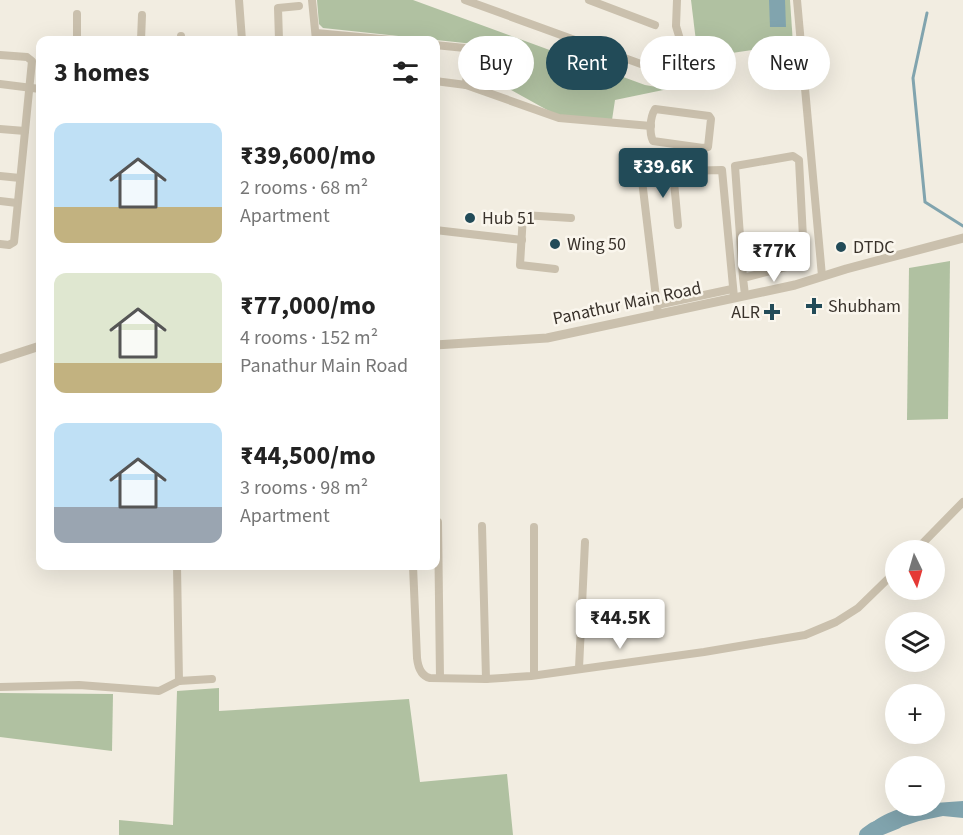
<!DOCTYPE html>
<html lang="en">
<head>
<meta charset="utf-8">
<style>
	body { margin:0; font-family:"Source Sans 3",sans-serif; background:#f6f6f6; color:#222; height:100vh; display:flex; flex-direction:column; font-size:22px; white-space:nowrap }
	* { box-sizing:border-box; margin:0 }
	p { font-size:20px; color:#767676 }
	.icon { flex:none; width:33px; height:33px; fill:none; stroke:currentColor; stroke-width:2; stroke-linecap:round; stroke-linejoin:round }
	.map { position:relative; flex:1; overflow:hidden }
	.side { position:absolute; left:36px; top:36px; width:404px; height:534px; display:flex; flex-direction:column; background:#fff; border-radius:12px; box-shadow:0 6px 24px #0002 }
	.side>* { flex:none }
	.banner { position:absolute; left:458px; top:36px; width:416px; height:54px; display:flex; gap:12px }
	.needle { width:39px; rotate:175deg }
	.tools { position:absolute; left:885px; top:540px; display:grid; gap:12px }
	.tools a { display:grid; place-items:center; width:60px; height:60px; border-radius:50%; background:#fff; box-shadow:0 6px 24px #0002; font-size:30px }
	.price { position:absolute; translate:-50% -51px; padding:0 14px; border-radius:6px; background:#fff; color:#222; font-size:20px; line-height:39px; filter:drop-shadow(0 2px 3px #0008) }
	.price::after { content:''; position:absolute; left:50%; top:36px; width:18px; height:14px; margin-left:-9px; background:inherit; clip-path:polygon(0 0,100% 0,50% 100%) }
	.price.on { background:#224b58; color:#fff }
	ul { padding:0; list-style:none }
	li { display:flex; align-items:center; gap:18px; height:150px; padding:0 18px }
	li span { display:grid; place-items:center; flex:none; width:168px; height:120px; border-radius:12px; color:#555 }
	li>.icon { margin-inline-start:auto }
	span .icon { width:72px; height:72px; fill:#fffc; stroke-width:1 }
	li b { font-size:26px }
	h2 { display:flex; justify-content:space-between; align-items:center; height:72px; padding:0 18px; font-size:26px }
	.pill { padding:0 21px; border-radius:27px; background:#fff; box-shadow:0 6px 24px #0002; font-size:21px; line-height:54px }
	.pill.on { background:#224b58; color:#fff }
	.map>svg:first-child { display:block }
	.green { fill:#b0c1a1 }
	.water { fill:#81a4ae }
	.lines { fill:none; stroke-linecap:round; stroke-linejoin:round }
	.stream { stroke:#81a4ae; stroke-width:3 }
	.river { stroke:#81a4ae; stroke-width:16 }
	.minor { stroke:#cac0ad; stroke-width:8 }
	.tertiary { stroke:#cac0ad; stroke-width:9 }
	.poi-dot { fill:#224b58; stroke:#faf6ed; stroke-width:2 }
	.labels { text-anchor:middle; stroke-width:5; stroke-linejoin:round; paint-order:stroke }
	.poi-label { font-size:18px; fill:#39322b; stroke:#faf6ed; text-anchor:start }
	.street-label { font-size:18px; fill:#39322b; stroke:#faf6ed }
</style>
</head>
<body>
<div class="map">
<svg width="963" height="835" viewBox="0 0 963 835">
	<rect width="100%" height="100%" fill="#f2ede1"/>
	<g class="green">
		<polygon points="317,0 413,0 645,85 668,89 615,100 612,120 558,116 473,69 474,44 323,28 319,24"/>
		<polygon points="691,0 790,0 793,44 698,58"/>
		<polygon points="950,261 948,419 907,420 909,268"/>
		<polygon points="219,688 219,711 409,699 420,782 507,774 513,835 119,835 119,820 173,825 177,691"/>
		<polygon points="0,693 113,694 112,751 0,737"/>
	</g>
	<g class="water">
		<polygon points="769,0 785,0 786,27 770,27"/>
		<path d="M963,801V818L943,816L919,821L877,835L873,822C894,807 910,806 934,806L935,803Z"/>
	</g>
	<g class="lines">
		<polyline class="stream" points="927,13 913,78 925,202 963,226"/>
		<polyline class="river" points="867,835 874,830 896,821"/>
		<g class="minor">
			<polyline points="239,0 242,40"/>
			<polyline points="312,0 316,40"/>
			<polyline points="465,0 674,76 682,56 682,46 676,26 677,0"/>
			<polyline points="589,0 655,25"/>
			<polyline points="797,0 822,276"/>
			<polyline points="77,14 77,40"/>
			<polyline points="316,33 392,40"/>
			<polyline points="141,40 142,15"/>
			<polyline points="181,40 181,36"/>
			<polyline points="279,40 278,8 299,6"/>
			<polyline points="435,45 465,48 468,51 466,85"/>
			<polyline points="0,55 27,57 32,61 14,242 9,245 0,244"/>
			<polyline points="435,81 466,85 559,118 651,126"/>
			<polyline points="0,84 40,89"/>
			<path d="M655,109L709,116L711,119L708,147L703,148L653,141C649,133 650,117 655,109Z"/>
			<polyline points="0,129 25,131"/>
			<polyline points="673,171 678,225"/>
			<polyline points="0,176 20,178"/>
			<polyline points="0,201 17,203"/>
			<polyline points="435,230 522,240"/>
			<polyline points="555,269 520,265 523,215 571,218"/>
			<polyline points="743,278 798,264 804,257 799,160 793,156 735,166 743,278 745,295"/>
			<polyline points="657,305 732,289"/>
			<polyline points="658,314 641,172 722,170 734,297"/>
			<polyline points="438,522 440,678"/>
			<polyline points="482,526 486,679"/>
			<polyline points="916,550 963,502"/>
			<polyline points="177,566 179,681"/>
			<path d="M413,566L417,658C418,667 421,676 430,678L486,679L531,676L704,652L805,635L836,622L858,608L896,571"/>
			<polyline points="579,668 585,542"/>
			<polyline points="534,675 534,527"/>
			<polyline points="0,687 79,685 159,691 179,681 212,679"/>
		</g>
		<g class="tertiary">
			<polyline points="435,345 547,338 795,285 846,269 963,238"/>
			<polyline points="0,359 40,346"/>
		</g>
	</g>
	<g class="poi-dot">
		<circle cx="470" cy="218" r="6"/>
		<circle cx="555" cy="244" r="6"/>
		<circle cx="841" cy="247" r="6"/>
		<path d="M811 297h6v6h6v6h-6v6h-6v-6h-6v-6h6z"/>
		<path d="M769 303h6v6h6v6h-6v6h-6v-6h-6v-6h6z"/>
	</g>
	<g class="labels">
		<g class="poi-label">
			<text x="482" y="224">Hub 51</text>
			<text x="567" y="250">Wing 50</text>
			<text x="853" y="253">DTDC</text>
			<text x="828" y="312">Shubham</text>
			<text x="760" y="318" text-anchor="end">ALR</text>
		</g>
		<g class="street-label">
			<text transform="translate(627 303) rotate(-12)" y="6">Panathur Main Road</text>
		</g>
	</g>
</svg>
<div class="tools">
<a><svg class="needle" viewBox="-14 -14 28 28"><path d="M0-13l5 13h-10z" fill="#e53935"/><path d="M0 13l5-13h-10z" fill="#767676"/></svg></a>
<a><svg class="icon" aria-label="layers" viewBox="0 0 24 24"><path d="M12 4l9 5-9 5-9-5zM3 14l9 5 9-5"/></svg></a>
<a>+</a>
<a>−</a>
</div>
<b class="price on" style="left:663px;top:199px">₹39.6K</b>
<b class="price" style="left:774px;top:283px">₹77K</b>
<b class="price" style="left:620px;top:650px">₹44.5K</b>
<div class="banner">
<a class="pill">Buy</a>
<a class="pill on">Rent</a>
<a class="pill">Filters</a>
<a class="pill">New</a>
</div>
<section class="side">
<h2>3 homes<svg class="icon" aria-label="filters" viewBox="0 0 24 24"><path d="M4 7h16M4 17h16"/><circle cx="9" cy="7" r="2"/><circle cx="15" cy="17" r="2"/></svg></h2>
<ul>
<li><span style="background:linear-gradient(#bfe0f5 70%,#c2b280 0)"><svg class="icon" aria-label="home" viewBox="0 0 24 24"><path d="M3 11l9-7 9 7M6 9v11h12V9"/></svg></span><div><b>₹39,600/mo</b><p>2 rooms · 68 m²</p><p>Apartment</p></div></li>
<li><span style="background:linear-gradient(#dfe7d0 75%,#c2b280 0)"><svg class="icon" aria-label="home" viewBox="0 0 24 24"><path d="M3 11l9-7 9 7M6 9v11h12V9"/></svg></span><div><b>₹77,000/mo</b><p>4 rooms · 152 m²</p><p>Panathur Main Road</p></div></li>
<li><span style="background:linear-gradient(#bfe0f5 70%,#9aa5b1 0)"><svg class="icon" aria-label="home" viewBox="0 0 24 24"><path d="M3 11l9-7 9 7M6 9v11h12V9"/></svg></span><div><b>₹44,500/mo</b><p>3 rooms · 98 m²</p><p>Apartment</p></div></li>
</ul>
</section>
</div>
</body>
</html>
